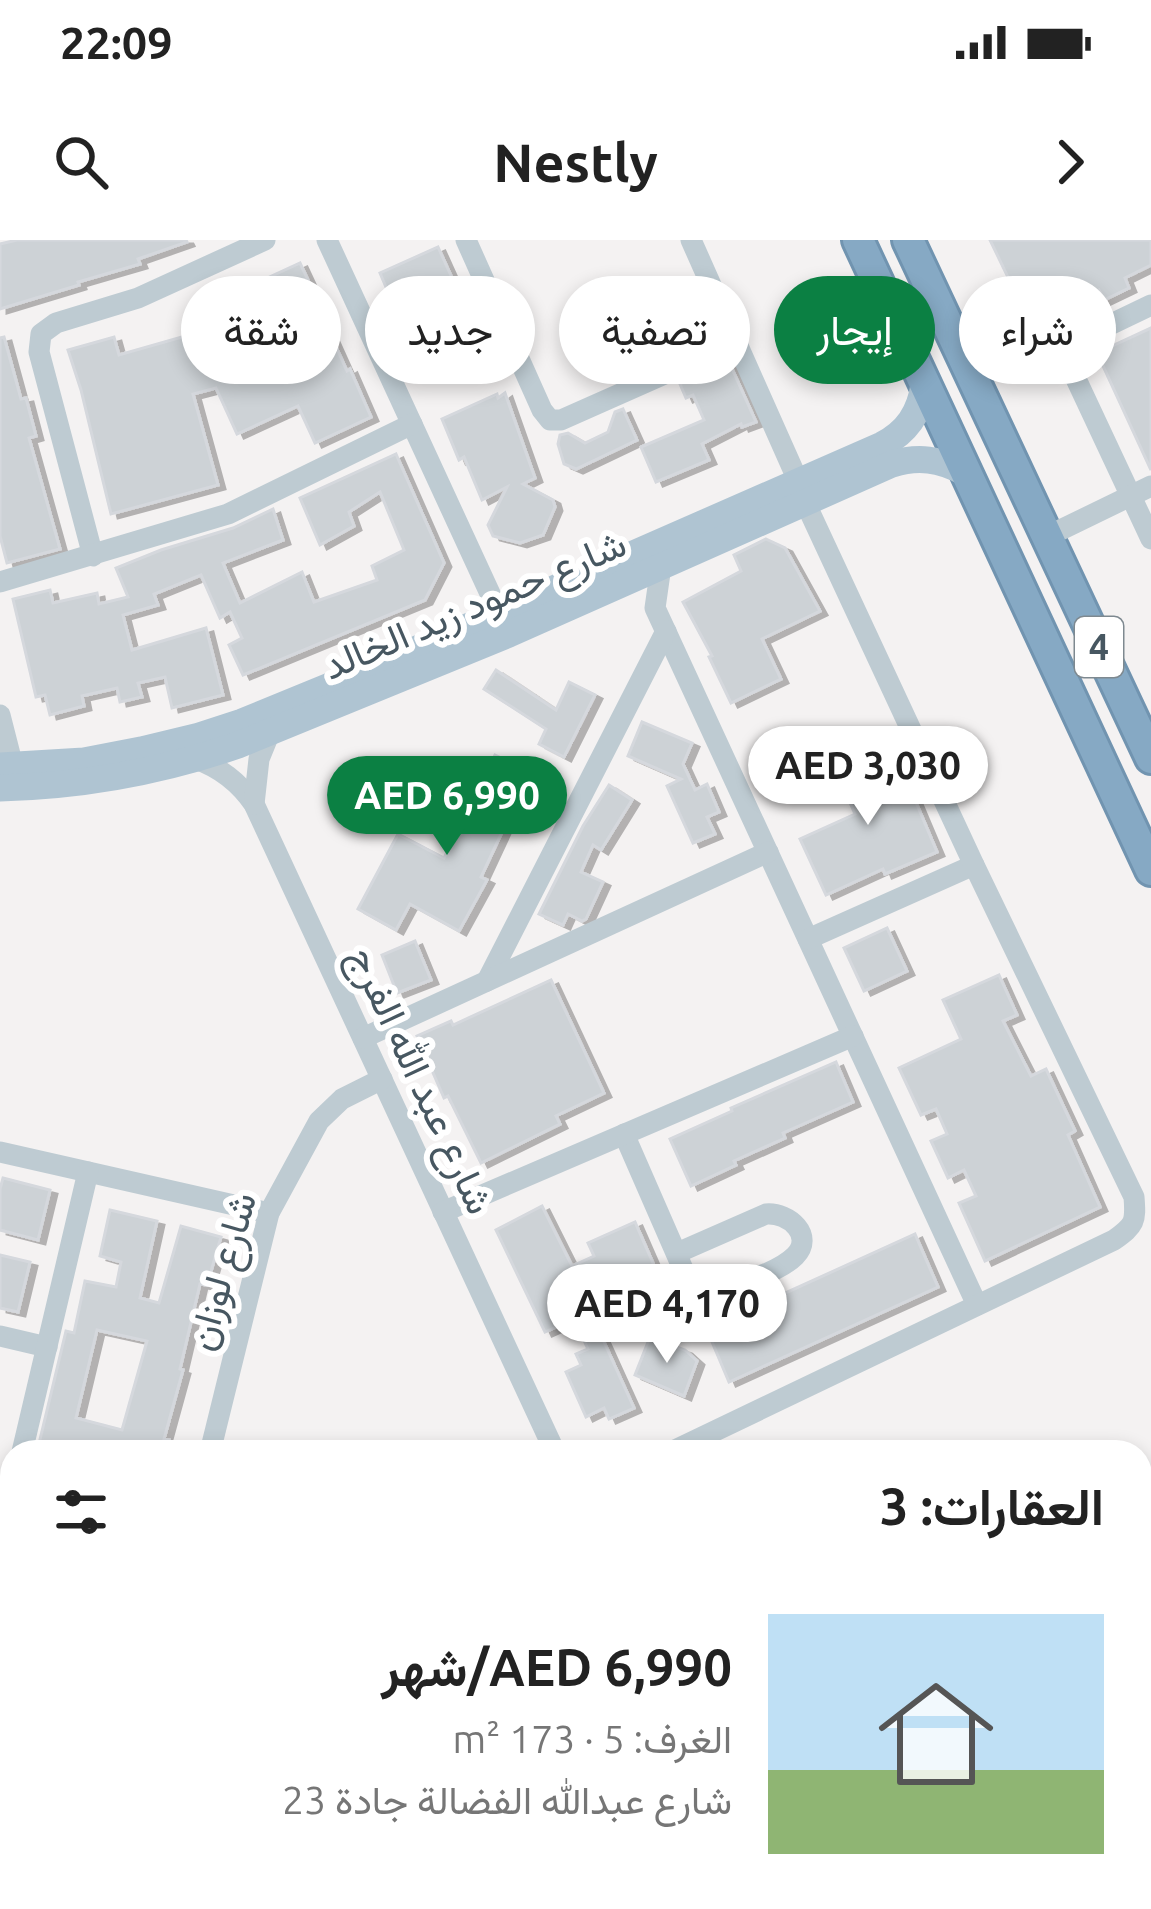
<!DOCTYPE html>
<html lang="ar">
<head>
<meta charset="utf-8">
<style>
	body { margin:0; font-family:Ubuntu,Vazirmatn,sans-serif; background:#f6f6f6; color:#222; direction:rtl; height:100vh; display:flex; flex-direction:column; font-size:45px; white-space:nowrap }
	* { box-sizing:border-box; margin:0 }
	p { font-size:39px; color:#767676 }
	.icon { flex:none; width:66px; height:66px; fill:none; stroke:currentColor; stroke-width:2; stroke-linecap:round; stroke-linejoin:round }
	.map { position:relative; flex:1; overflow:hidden; direction:ltr }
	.sheet { position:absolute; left:0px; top:1200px; width:1152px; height:471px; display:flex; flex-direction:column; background:#fff; border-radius:36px 36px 0 0; box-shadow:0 6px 18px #0003; direction:rtl }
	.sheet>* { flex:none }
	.hud { position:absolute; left:36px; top:36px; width:1080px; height:108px; direction:rtl; display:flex; gap:24px }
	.price { position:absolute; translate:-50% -102px; padding:0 27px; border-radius:42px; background:#fff; color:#222; font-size:39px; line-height:78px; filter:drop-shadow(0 3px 6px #0008) }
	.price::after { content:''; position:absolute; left:50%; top:72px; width:36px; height:27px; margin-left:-18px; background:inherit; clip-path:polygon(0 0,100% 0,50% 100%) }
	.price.active { background:#0b8043; color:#fff }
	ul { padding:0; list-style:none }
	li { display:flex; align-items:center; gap:36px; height:300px; padding:0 48px }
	li span { display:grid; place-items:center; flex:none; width:336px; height:240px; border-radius:0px; color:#555 }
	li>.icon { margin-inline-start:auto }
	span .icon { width:144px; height:144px; fill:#fffc; stroke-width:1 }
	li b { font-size:51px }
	h2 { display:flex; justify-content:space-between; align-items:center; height:144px; padding:0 48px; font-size:51px }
	.tag { padding:0 42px; border-radius:54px; background:#fff; box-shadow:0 6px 18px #0003; font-size:42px; line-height:108px }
	.tag.active { background:#0b8043; color:#fff }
	.status { display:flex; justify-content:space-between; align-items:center; height:84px; padding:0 60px; background:#fff; direction:ltr }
	.status svg { height:33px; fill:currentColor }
	header { display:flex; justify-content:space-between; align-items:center; height:156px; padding:0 48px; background:#fff; font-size:54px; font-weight:700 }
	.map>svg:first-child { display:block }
	.building { fill:#cdd2d6; stroke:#d5d8dd; stroke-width:3; fill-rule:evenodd; filter:url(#shadow) }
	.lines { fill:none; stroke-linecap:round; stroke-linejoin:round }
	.highway-casing { stroke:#7194b0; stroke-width:36 }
	.minor { stroke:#becbd2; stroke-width:21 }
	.major { stroke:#afc4d2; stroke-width:27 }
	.highway { stroke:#86a9c4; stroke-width:30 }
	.labels { text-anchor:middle; stroke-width:12; stroke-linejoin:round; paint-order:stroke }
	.shield { fill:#fff; stroke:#7e8990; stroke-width:3 }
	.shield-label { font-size:36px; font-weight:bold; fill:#475761 }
	.street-label { font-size:39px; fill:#475761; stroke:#fff }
</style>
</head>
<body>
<div class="status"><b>22:09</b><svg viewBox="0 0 49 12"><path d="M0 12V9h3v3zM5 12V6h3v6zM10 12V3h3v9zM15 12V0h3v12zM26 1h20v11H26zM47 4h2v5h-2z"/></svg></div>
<header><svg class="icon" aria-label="forward" viewBox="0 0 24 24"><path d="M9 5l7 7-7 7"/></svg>Nestly<svg class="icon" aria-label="search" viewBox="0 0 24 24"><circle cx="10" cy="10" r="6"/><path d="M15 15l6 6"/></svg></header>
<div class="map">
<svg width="1151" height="1669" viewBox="0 0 1151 1669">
	<defs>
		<filter id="shadow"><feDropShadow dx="7" dy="4" stdDeviation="0" flood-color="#0004"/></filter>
	</defs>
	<rect width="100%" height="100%" fill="#f4f2f2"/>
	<g class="building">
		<polygon points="17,0 186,0 187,2 138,19 140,24 78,42 79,45 0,69 0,4"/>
		<polygon points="990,0 1151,0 1151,25 1125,38 1129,48 1104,60 1099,50 1056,69 1060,76 1033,89"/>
		<polygon points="438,7 452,38 438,45 450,73 465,66 480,99 422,126 407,93 425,84 413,58 394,66 380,33"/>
		<polygon points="300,23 314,53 241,87 251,110 323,78 347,131 350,129 371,177 315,203 298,166 237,194 216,148 193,154 218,245 111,274 81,150 68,110 114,97 119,115 196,93 256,65 248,47"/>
		<polygon points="1151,88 1151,230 1097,113"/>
		<polygon points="4,97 21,159 26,158 36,196 29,198 60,309 7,323 0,296 0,98"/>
		<polygon points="729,122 756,182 742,187 741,184 702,204 709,220 656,242 641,207 704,180 693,155 686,158 680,144"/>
		<polygon points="505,153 535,238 523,244 553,260 555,267 543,295 520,303 493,296 488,285 507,247 482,260 464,217 459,220 442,179 497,154 498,158"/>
		<polygon points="623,169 637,200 576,229 564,224 558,204 560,195 568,193 585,203 608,192 615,172"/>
		<polygon points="396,214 444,323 425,360 243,435 229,405 242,398 230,372 220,378 201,335 154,354 158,365 123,375 132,410 206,388 223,455 172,468 165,437 138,443 142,457 120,462 117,448 82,456 84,466 50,475 45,455 36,457 13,359 50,350 53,363 97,353 99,364 128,357 116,328 161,310 233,288 273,269 283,300 223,323 240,363 302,332 314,362 377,340 372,326 404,310 380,252 349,272 354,286 320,305 300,258"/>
		<polygon points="766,299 785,308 820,371 762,399 781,439 731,463 709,417 712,416 683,362 741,331 734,315"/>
		<polygon points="496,430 556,470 569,442 595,455 564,517 539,504 546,489 484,449"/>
		<polygon points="642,482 692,503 683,524 695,550 707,544 719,572 707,577 715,594 693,603 667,546 681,539 628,516"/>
		<polygon points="874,506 899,559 912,553 937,612 885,634 883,629 826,655 800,599 855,574 833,525"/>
		<polygon points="495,515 530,532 481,637 487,640 459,691 410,664 396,690 358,669 398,594 444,618"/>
		<polygon points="609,545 632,560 601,610 593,605 581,632 603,642 586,679 582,681 568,674 563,685 539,674 583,586"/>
		<polygon points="887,688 907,731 864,751 844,708"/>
		<polygon points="415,701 431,740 397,753 382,715"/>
		<polygon points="999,735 1017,775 1003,781 1031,836 1046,829 1075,891 1068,895 1100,967 985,1021 959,963 976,956 964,930 948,938 931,901 947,894 936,869 921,875 899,828 961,799 943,760"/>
		<polygon points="551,740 604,853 556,876 560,884 481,923 448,856 444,858 417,796 451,781 453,785"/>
		<polygon points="836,822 853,862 783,893 785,898 734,921 736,925 691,946 670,899 732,871 731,868"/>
		<polygon points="3,938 50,950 38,1000 0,990 0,949"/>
		<polygon points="542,966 572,1026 594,1016 588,1003 635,982 656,1030 591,1059 595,1069 590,1071 634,1168 609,1179 604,1168 586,1177 566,1132 581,1125 576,1114 588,1109 574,1079 545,1092 496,990"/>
		<path d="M110,970L157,981L140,1058L159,1063L181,986L221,997L207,1045L200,1044L180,1129L183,1130L164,1199L169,1200L166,1212H37L66,1091L74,1093L85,1041L116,1047L121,1022L100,1016ZM97,1090L147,1101L122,1190L76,1178Z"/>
		<polygon points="915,994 938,1047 729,1142 704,1083 746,1065 748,1070"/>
		<polygon points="0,1015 30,1022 18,1072 0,1068"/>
		<polygon points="650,1097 685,1110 697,1121 684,1156 635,1135"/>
	</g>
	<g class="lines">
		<g class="highway-casing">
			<g id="highway">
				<polyline points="858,0 1151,630"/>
				<polyline points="908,0 1151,518"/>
				<polyline points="1140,1387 1151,1369"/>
				<polyline points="1140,1451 1151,1434"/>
				<polyline points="1065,1669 1067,1659"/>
			</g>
		</g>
		<g class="minor">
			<polyline points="327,0 505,386"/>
			<polyline points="466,0 542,170 550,180 561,180 737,102"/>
			<polyline points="691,0 799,243"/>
			<polyline points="1151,65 1076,101 1069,109 1069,124 1151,299"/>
			<polyline points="1048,296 1151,246"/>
			<polyline points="93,316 39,112 41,94 56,83 138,58 265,0"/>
			<polyline points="661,326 655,368 977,1065"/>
			<polyline points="0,342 228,274 412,184"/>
			<polyline points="0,475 13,526"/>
			<path d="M196,519C221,528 239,542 254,564L555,1212"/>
			<polyline points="254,564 259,519 270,492"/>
			<polyline points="808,699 974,625"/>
			<polyline points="487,741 666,391"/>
			<polyline points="363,798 768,612"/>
			<path d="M624,894L686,1036L694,1048C718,1053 777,1034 795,1016C815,996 789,972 766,974L677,1013"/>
			<polyline points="0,912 269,973"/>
			<polyline points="443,972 853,796"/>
			<polyline points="0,1096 47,1107"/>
			<polyline points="22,1212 88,932"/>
			<polyline points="210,1212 269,973 319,881 342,859 382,839"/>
			<path d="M671,1212L1114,1000C1135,985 1136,982 1134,957L974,625L805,262"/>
			<polyline points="0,1306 12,1255"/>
			<polyline points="0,1532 12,1534"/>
			<polyline points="763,1659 767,1669"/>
			<polyline points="99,1669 101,1659"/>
			<polyline points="531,1669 543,1659"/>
		</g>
		<g class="major">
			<path d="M0,526L84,521L141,510L199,496L242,482L369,430L882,205C907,192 920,173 924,145"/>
			<path d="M0,548C80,546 163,531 238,505L509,394L892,224C918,216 940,219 964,232"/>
		</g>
		<use href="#highway" class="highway"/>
	</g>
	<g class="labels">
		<rect class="shield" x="1075" y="377" width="48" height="60" rx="9"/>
		<g class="shield-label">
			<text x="1099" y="420">4</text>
		</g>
		<g class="street-label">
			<text transform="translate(474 364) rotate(-23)" y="14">شارع حمود زيد الخالد</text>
			<text transform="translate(422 840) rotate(65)" y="14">شارع عبد الله الفرج</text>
			<text transform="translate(221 1031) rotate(-74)" y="14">شارع لوزان</text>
		</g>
	</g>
</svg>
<b class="price" style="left:868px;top:588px">AED 3,030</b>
<b class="price active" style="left:447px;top:618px">AED 6,990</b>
<b class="price" style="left:667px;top:1126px">AED 4,170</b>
<div class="hud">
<a class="tag">شراء</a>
<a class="tag active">إيجار</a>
<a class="tag">تصفية</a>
<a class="tag">جديد</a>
<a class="tag">شقة</a>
</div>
<section class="sheet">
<h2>العقارات: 3<svg class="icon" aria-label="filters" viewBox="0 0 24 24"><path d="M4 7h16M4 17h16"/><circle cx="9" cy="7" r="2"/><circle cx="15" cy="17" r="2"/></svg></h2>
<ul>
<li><span style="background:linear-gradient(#bfe0f5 65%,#8fb573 0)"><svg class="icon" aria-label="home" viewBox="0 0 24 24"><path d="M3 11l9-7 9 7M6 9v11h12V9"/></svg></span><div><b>AED 6,990/شهر</b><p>الغرف: 5 · 173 m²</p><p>شارع عبدالله الفضالة جادة 23</p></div></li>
</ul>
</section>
</div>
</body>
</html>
